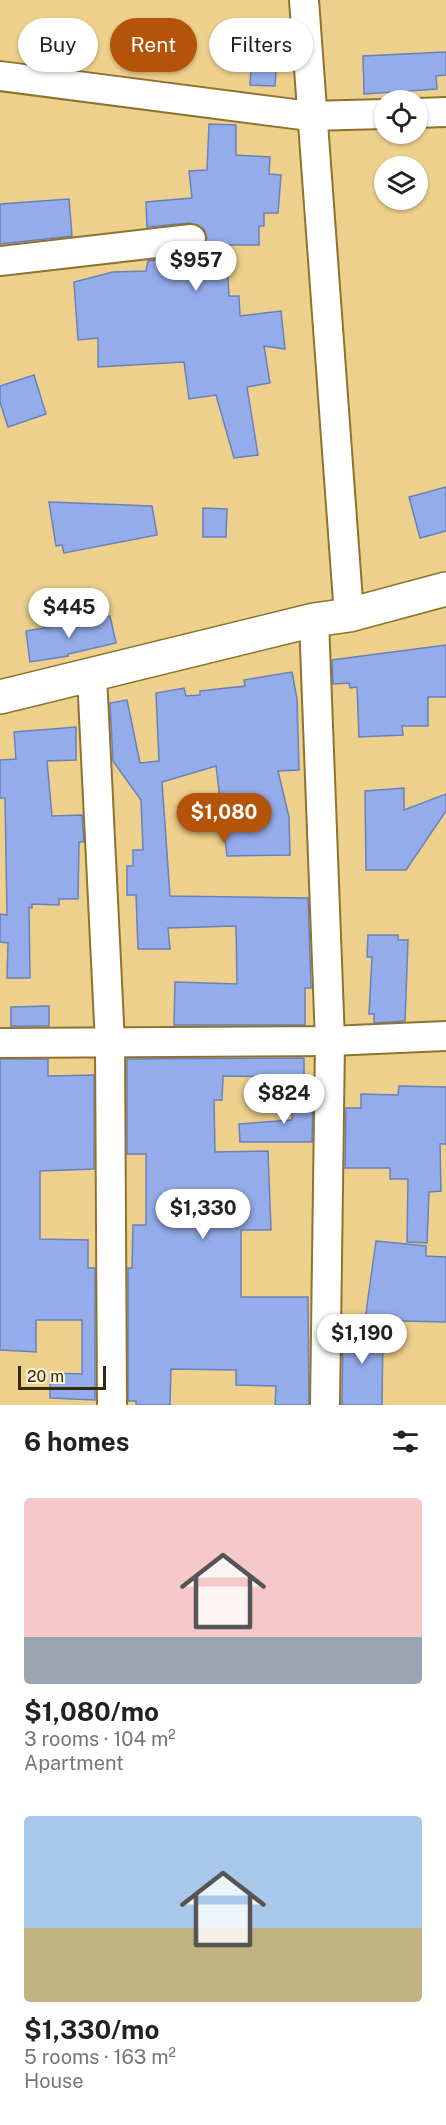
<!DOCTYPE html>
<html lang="en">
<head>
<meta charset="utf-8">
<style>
	body { margin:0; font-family:"Public Sans",sans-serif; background:#f6f6f6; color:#222; height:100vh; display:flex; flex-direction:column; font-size:22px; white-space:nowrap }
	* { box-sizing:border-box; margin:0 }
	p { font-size:20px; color:#767676 }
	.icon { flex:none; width:33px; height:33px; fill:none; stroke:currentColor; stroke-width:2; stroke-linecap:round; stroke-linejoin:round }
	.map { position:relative; height:1405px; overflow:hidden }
	.panel { display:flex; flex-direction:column; background:#fff; flex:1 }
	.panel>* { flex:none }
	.guide { position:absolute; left:18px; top:18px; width:411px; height:54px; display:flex; gap:12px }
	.tools { position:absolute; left:374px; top:90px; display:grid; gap:12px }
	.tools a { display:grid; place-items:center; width:54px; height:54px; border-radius:50%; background:#fff; box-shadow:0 2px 4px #0004; font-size:30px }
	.scale { position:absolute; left:18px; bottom:15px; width:88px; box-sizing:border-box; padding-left:6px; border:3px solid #352a0d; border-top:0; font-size:16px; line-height:21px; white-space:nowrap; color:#352a0d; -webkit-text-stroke:4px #fef3d8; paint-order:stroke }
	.price { position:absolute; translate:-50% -51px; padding:0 14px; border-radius:21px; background:#fff; color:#222; font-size:20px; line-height:39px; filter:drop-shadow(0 2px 3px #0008) }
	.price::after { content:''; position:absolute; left:50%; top:36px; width:18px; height:14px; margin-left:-9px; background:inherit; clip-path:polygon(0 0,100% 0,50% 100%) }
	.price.active { background:#b45309; color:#fff }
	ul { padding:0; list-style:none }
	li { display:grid; align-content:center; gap:12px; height:318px; padding:0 24px }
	li span { display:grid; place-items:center; height:186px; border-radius:6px; color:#555 }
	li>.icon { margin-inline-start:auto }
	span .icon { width:108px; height:108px; fill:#fffc; stroke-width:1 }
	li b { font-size:26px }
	h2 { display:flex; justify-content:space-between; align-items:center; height:72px; padding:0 24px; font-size:26px }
	.pill { padding:0 21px; border-radius:27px; background:#fff; box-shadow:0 2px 4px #0004; font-size:21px; line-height:54px }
	.pill.active { background:#b45309; color:#fff }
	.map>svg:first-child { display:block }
	.building { fill:#95acea; stroke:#6a80bb; stroke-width:1.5 }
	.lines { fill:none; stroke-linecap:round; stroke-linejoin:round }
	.minor-casing { stroke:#8d732e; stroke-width:32 }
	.tertiary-casing { stroke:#8d732e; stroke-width:36 }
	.minor { stroke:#fff; stroke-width:28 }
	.tertiary { stroke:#fff; stroke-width:33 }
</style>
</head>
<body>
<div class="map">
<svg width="446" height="1405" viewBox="0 0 446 1405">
	<rect width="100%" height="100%" fill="#edd08b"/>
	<g class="building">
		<polygon points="252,52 277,54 275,86 250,85"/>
		<polygon points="446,52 446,75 436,76 437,89 364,94 363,56"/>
		<polygon points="209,124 236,125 236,155 270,157 269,174 281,175 278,213 264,213 264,226 259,226 259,245 226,245 229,296 239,296 240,316 281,311 285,349 264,346 270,383 247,387 258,455 234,458 216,395 189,399 184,362 98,367 98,338 78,340 74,282 113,272 146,271 148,261 193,255 201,252 207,238 204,229 190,223 147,227 146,202 192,198 189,171 207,170"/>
		<polygon points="69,199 72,236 0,244 0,204"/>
		<polygon points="34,375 46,414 8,427 0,402 0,386"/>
		<polygon points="446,487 446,531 420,538 409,497"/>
		<polygon points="49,502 152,506 157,535 64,553 62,545 56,546"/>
		<polygon points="203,508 227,509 226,537 203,537"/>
		<polygon points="110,616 116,643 68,654 68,656 30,662 26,631"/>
		<polygon points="446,645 446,697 428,697 428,726 402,726 403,735 359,737 357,687 350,688 349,683 333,684 332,660"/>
		<polygon points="292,672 297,699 299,770 278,771 289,817 290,855 227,856 216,766 162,782 170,896 308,898 311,988 305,988 305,1025 174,1025 175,982 237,984 236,926 168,928 170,949 138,949 136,895 127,895 127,866 133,866 133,850 143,850 141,800 113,761 110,703 127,700 140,763 159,761 156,693 184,688 186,696 200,695 200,691 245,686 244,680"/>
		<polygon points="76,727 76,760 47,761 52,816 82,815 84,842 79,842 78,899 59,899 59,905 32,904 32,908 29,907 30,978 7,978 8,943 0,942 0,914 7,915 5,798 0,798 0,760 16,759 14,732"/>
		<polygon points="404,788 404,810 446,794 446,811 406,870 366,870 365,791"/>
		<polygon points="368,935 398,935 398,940 408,940 405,1021 374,1023 374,1014 369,1014 372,957 367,957"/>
		<polygon points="49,1006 49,1026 11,1026 11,1007"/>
		<polygon points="304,1058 304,1077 223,1076 222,1100 214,1100 215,1152 268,1151 271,1230 241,1230 241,1297 308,1297 309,1405 275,1405 276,1386 236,1385 236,1370 171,1369 170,1405 136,1405 136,1401 128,1401 128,1268 132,1268 133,1225 146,1225 146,1154 127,1154 127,1059"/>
		<polygon points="0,1059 48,1059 48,1076 94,1075 94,1169 40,1171 40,1239 88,1240 88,1268 95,1268 95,1400 50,1398 50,1373 82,1374 82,1320 36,1320 36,1352 0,1350"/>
		<polygon points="399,1086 446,1087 446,1144 440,1144 441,1191 429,1192 427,1243 407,1242 408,1179 390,1179 390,1168 345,1168 346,1108 361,1108 361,1094 398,1095"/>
		<polygon points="293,1093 313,1093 312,1142 240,1142 239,1124 292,1120"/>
		<polygon points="376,1241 426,1246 426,1256 446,1257 446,1322 365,1320"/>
		<polygon points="343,1324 383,1325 382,1405 342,1405"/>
	</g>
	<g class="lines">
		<g class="minor-casing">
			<g id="minor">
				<polyline points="304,0 349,615"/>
				<polyline points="0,76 310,116 384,114"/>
				<polyline points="417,113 446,112"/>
				<polyline points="0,261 191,239"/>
				<polyline points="314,620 330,1041 325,1405"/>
				<polyline points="92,676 110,1043 112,1405"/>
				<polyline points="0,1043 330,1041 446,1036"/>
			</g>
		</g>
		<g class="tertiary-casing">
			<polyline id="tertiary" points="0,697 314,620 349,615 446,589"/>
		</g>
		<use href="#minor" class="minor"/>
		<use href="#tertiary" class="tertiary"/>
	</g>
</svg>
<div class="tools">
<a><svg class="icon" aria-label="locate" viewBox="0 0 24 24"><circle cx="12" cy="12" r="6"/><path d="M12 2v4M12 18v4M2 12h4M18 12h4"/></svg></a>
<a><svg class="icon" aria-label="layers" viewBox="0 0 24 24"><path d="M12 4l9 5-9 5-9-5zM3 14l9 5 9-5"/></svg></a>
</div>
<div class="scale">20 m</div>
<b class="price" style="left:196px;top:292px">$957</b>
<b class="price" style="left:69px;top:639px">$445</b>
<b class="price active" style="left:224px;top:844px">$1,080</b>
<b class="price" style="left:284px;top:1125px">$824</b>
<b class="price" style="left:203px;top:1240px">$1,330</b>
<b class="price" style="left:362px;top:1365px">$1,190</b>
<div class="guide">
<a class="pill">Buy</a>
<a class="pill active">Rent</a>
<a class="pill">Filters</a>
</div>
</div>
<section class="panel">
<h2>6 homes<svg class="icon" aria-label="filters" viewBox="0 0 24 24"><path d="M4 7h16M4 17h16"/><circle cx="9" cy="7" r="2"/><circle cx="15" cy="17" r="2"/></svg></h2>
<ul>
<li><span style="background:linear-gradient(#f6c9c9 75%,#9aa5b1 0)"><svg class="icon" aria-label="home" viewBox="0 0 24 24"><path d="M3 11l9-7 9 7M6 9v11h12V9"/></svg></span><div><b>$1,080/mo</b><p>3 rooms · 104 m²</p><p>Apartment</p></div></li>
<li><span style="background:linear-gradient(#a9c7e8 60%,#c2b280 0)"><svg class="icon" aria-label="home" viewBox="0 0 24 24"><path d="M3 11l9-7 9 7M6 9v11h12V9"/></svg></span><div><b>$1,330/mo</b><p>5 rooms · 163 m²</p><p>House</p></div></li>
</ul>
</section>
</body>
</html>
